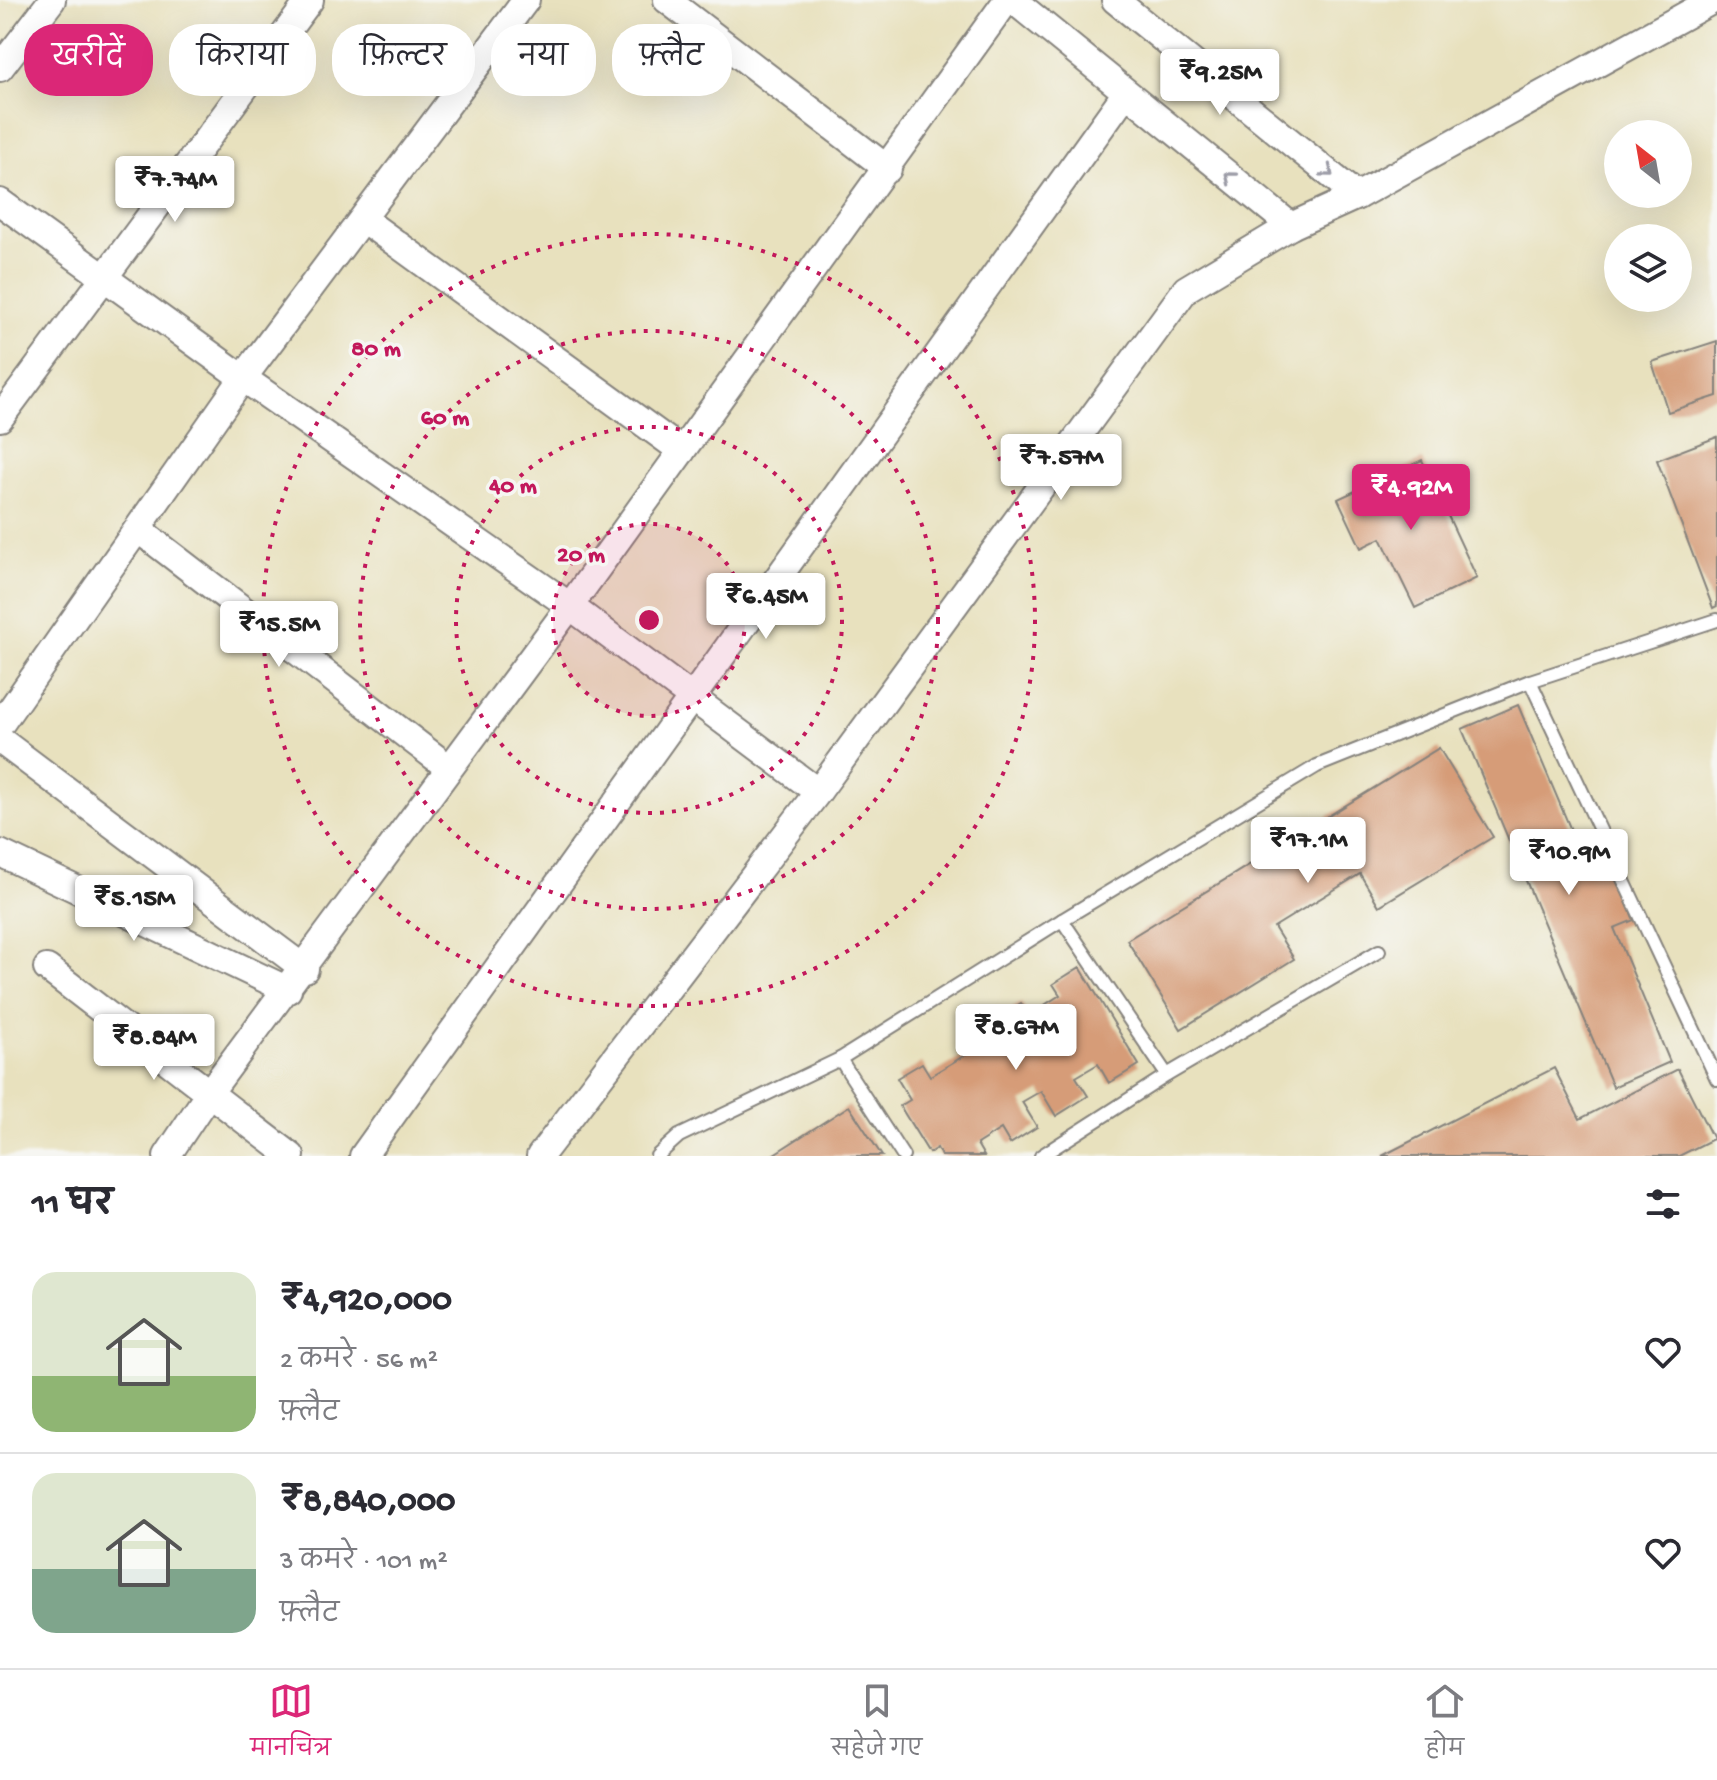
<!DOCTYPE html>
<html lang="hi">
<head>
<meta charset="utf-8">
<style>
	body { margin:0; font-family:"Gochi Hand","Playpen Sans Deva",sans-serif; background:#f2f2f3; color:#2b2b33; height:100vh; display:flex; flex-direction:column; font-size:30px; white-space:nowrap }
	* { box-sizing:border-box; margin:0 }
	p { font-size:26px; color:#7c7c81 }
	.icon { flex:none; width:44px; height:44px; fill:none; stroke:currentColor; stroke-width:2; stroke-linecap:round; stroke-linejoin:round }
	.map { position:relative; height:1156px; overflow:hidden }
	.drawer { display:flex; flex-direction:column; background:#fff; flex:1 }
	.drawer>* { flex:none }
	.top-card { position:absolute; left:24px; top:24px; width:800px; height:72px; display:flex; gap:16px }
	.needle { width:52px; rotate:329deg }
	.buttons { position:absolute; left:1604px; top:120px; display:grid; gap:16px }
	.buttons a { display:grid; place-items:center; width:88px; height:88px; border-radius:50%; background:#fff; box-shadow:0 8px 32px #0002; font-size:40px }
	.price { position:absolute; translate:-50% -68px; padding:0 18px; border-radius:8px; background:#fff; color:#222; font-size:26px; line-height:52px; filter:drop-shadow(0 2px 4px #0008) }
	.price::after { content:''; position:absolute; left:50%; top:48px; width:24px; height:18px; margin-left:-12px; background:inherit; clip-path:polygon(0 0,100% 0,50% 100%) }
	.price.current { background:#db2777; color:#fff }
	ul { padding:0; list-style:none }
	li { display:flex; align-items:center; gap:24px; height:200px; padding:0 32px }
	li+li { border-top:2px solid #e1e1e2 }
	li span { display:grid; place-items:center; flex:none; width:224px; height:160px; border-radius:24px; color:#555 }
	li>.icon { margin-inline-start:auto }
	span .icon { width:96px; height:96px; fill:#fffc; stroke-width:1 }
	li b { font-size:34px }
	h2 { display:flex; justify-content:space-between; align-items:center; height:96px; padding:0 32px; font-size:34px }
	.chip { padding:0 28px; border-radius:32px; background:#fff; box-shadow:0 8px 32px #0002; font-size:28px; line-height:72px }
	.chip.current { background:#db2777; color:#fff }
	.menu { display:flex; justify-content:space-around; align-items:center; height:112px; border-top:2px solid #e1e1e2; background:#fff; font-size:22px; color:#7c7c81 }
	.menu a { display:grid; justify-items:center; gap:4px }
	.menu .current { color:#db2777 }
	.map>svg:first-child { display:block }
	.building { fill:#d69c78 }
	.lines { fill:none; stroke-linecap:round; stroke-linejoin:round }
	.service-casing { stroke:#85827c; stroke-width:16 }
	.minor-casing { stroke:#85827c; stroke-width:30 }
	.service { stroke:#fff; stroke-width:12 }
	.minor { stroke:#fff; stroke-width:26 }
	.oneway { stroke:#9c9ca7 }
	.ring { fill:none; stroke:#c2185b; stroke-width:4; stroke-dasharray:4 8 }
	.centre { fill:#c2185b; stroke:#f6f6f2; stroke-width:4 }
	.ring-label { font-size:24px; text-anchor:middle; font-weight:bold; fill:#c2185b; stroke:#f6f6f2; stroke-width:7; stroke-linejoin:round; paint-order:stroke }
</style>
</head>
<body>
<div class="map">
<svg width="1717" height="1156" viewBox="0 0 1717 1156">
	<rect width="100%" height="100%" fill="#f6f6f2"/>
	<filter id="ink" filterUnits="userSpaceOnUse"><feTurbulence type="fractalNoise" baseFrequency=".0125" numOctaves="2"/><feDisplacementMap in="SourceGraphic" scale="16" xChannelSelector="R" yChannelSelector="G"/><feConvolveMatrix kernelMatrix="1 2 1 2 8 2 1 2 1" color-interpolation-filters="sRGB"/></filter>
	<filter id="wash" filterUnits="userSpaceOnUse"><feTurbulence type="fractalNoise" baseFrequency=".006" numOctaves="4" result="noise"/><feDisplacementMap in="SourceGraphic" scale="32" xChannelSelector="R" yChannelSelector="G"/><feGaussianBlur stdDeviation="1.8" result="paint"/><feColorMatrix in="noise" values="0 0 0 0 0 0 0 0 0 0 0 0 0 0 0 0 0 1.4 0 .05"/><feComposite in="paint" operator="in"/></filter>
	<g filter="url(#wash)">
		<rect width="100%" height="100%" fill="#e8e1be"/>
		<g id="blocks">
			<g class="building">
				<polygon points="1717,341 1717,396 1668,412 1652,362"/>
				<polygon points="1717,437 1717,606 1713,608 1657,460"/>
				<polygon points="1422,460 1477,578 1415,608 1381,538 1361,548 1338,499"/>
				<polygon points="1518,705 1587,868 1608,859 1634,920 1614,928 1670,1062 1613,1087 1462,729"/>
				<polygon points="1439,748 1493,837 1379,906 1360,874 1274,927 1294,959 1181,1029 1127,940"/>
				<polygon points="1080,967 1139,1065 1109,1083 1098,1064 1076,1077 1088,1096 1056,1116 1041,1091 1022,1102 1037,1127 1010,1144 1001,1129 977,1144 984,1156 941,1156 937,1148 929,1153 900,1106 910,1100 897,1078 922,1063 930,1076 967,1054 959,1041 980,1028 993,1049 1011,1037 999,1017 1021,1003 1029,1015 1060,995 1053,984"/>
				<polygon points="1554,1068 1580,1119 1678,1069 1713,1139 1679,1156 1382,1156"/>
				<polygon points="849,1106 882,1156 771,1156"/>
			</g>
		</g>
	</g>
	<g filter="url(#ink)">
		<use href="#blocks" fill-opacity="0" stroke="#85827c" stroke-width="2"/>
		<g class="lines">
			<g class="service-casing">
				<g id="service">
					<polyline points="1530,681 1717,1079"/>
					<polyline points="1062,920 1167,1075"/>
					<polyline points="840,1059 903,1156"/>
					<polyline points="657,1156 679,1136 840,1059 1062,920 1317,766 1530,681 1717,620"/>
					<polyline points="1041,1156 1167,1075 1379,951"/>
				</g>
			</g>
			<g class="minor-casing">
				<g id="minor">
					<polyline points="667,0 888,169"/>
					<polyline points="1013,0 1291,226"/>
					<polyline points="1115,0 1357,196"/>
					<polyline points="0,68 52,0"/>
					<polyline points="0,202 243,378 570,606 818,792"/>
					<polyline points="364,220 682,451"/>
					<polyline points="0,418 310,0"/>
					<polyline points="139,530 449,768"/>
					<polyline points="0,725 243,378 526,0"/>
					<polyline points="0,740 305,969"/>
					<polyline points="0,853 288,990"/>
					<polyline points="47,968 291,1156"/>
					<polyline points="167,1156 209,1093 570,606 1007,0"/>
					<polyline points="363,1156 1125,94"/>
					<polyline points="540,1156 818,792 1186,289 1291,226 1357,196 1713,0"/>
				</g>
			</g>
			<use href="#service" class="service"/>
			<use href="#minor" class="minor"/>
		</g>
		<defs><path id="oneway-chevron" d="M-2-3.5L2.5 0L-2 3.5" fill="none" stroke-width="1.6" stroke-linecap="round" stroke-linejoin="round" transform="scale(2)"/></defs>
		<g class="oneway">
			<use href="#oneway-chevron" transform="translate(1328 172) rotate(39)"/>
			<use href="#oneway-chevron" transform="translate(1230 177) rotate(-141)"/>
		</g>
	</g>
	<circle cx="649" cy="620" r="96" fill="#c2185b" fill-opacity=".12"/>
	<g class="ring">
		<circle cx="649" cy="620" r="96"/>
		<circle cx="649" cy="620" r="193"/>
		<circle cx="649" cy="620" r="289"/>
		<circle cx="649" cy="620" r="386"/>
	</g>
	<circle cx="649" cy="620" r="12" class="centre"/>
	<g class="ring-label">
		<text x="376" y="355">80 m</text>
		<text x="445" y="424">60 m</text>
		<text x="513" y="492">40 m</text>
		<text x="581" y="561">20 m</text>
	</g>
</svg>
<div class="buttons">
<a><svg class="needle" viewBox="-14 -14 28 28"><path d="M0-13l5 13h-10z" fill="#e53935"/><path d="M0 13l5-13h-10z" fill="#7c7c81"/></svg></a>
<a><svg class="icon" aria-label="layers" viewBox="0 0 24 24"><path d="M12 4l9 5-9 5-9-5zM3 14l9 5 9-5"/></svg></a>
</div>
<b class="price" style="left:1220px;top:117px">₹9.25M</b>
<b class="price" style="left:175px;top:224px">₹7.74M</b>
<b class="price" style="left:1061px;top:502px">₹7.57M</b>
<b class="price current" style="left:1411px;top:532px">₹4.92M</b>
<b class="price" style="left:766px;top:641px">₹6.45M</b>
<b class="price" style="left:279px;top:669px">₹15.5M</b>
<b class="price" style="left:1308px;top:885px">₹17.1M</b>
<b class="price" style="left:1569px;top:897px">₹10.9M</b>
<b class="price" style="left:134px;top:943px">₹5.15M</b>
<b class="price" style="left:1016px;top:1072px">₹8.67M</b>
<b class="price" style="left:154px;top:1082px">₹8.84M</b>
<div class="top-card">
<a class="chip current">खरीदें</a>
<a class="chip">किराया</a>
<a class="chip">फ़िल्टर</a>
<a class="chip">नया</a>
<a class="chip">फ़्लैट</a>
</div>
</div>
<section class="drawer">
<h2>11 घर<svg class="icon" aria-label="filters" viewBox="0 0 24 24"><path d="M4 7h16M4 17h16"/><circle cx="9" cy="7" r="2"/><circle cx="15" cy="17" r="2"/></svg></h2>
<ul>
<li><span style="background:linear-gradient(#dfe7d0 65%,#8fb573 0)"><svg class="icon" aria-label="home" viewBox="0 0 24 24"><path d="M3 11l9-7 9 7M6 9v11h12V9"/></svg></span><div><b>₹4,920,000</b><p>2 कमरे · 56 m²</p><p>फ़्लैट</p></div><svg class="icon" aria-label="heart" viewBox="0 0 24 24"><path d="M12 20l-8-8c-3-5 5-10 8-4 3-6 11-1 8 4z"/></svg></li>
<li><span style="background:linear-gradient(#dfe7d0 60%,#7fa58c 0)"><svg class="icon" aria-label="home" viewBox="0 0 24 24"><path d="M3 11l9-7 9 7M6 9v11h12V9"/></svg></span><div><b>₹8,840,000</b><p>3 कमरे · 101 m²</p><p>फ़्लैट</p></div><svg class="icon" aria-label="heart" viewBox="0 0 24 24"><path d="M12 20l-8-8c-3-5 5-10 8-4 3-6 11-1 8 4z"/></svg></li>
</ul>
</section>
<nav class="menu">
<a class="current"><svg class="icon" aria-label="map" viewBox="0 0 24 24"><path d="M3 6l6-2 6 2 6-2v14l-6 2-6-2-6 2zM9 4v14M15 6v14"/></svg>मानचित्र</a>
<a><svg class="icon" aria-label="saved" viewBox="0 0 24 24"><path d="M7 4h10v16l-5-4-5 4z"/></svg>सहेजे गए</a>
<a><svg class="icon" aria-label="home" viewBox="0 0 24 24"><path d="M3 11l9-7 9 7M6 9v11h12V9"/></svg>होम</a>
</nav>
</body>
</html>
